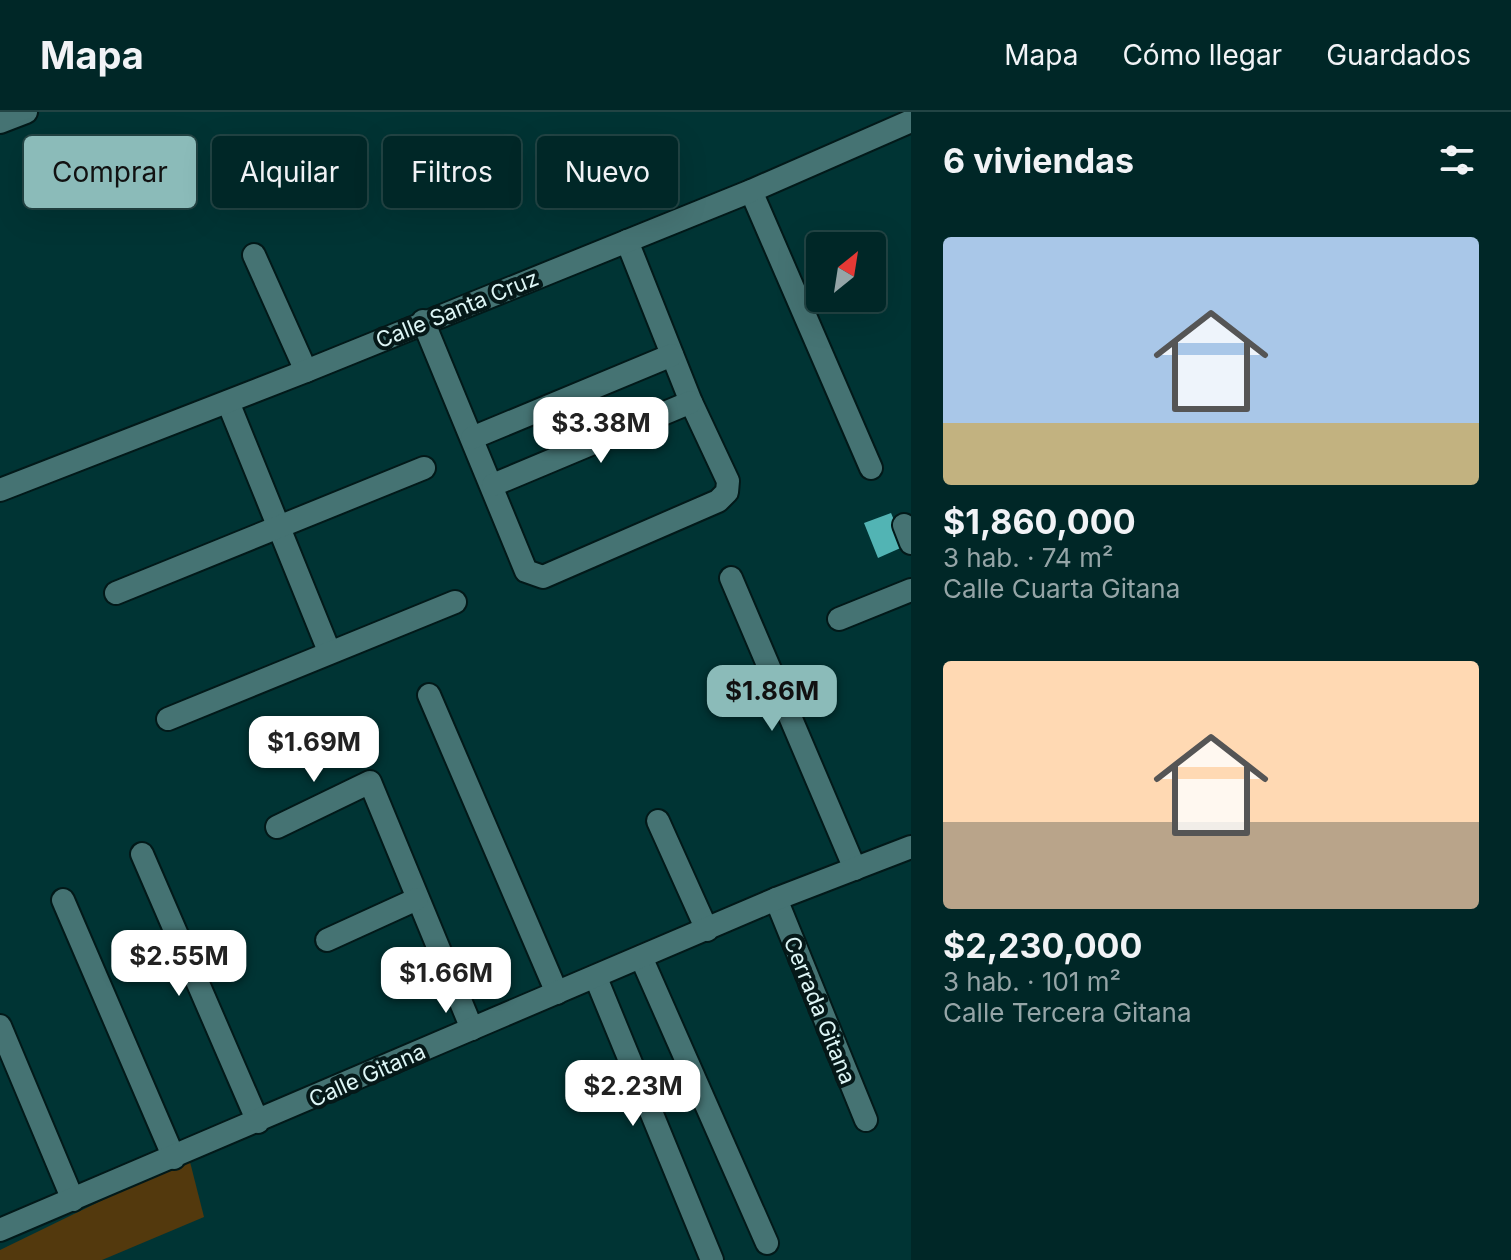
<!DOCTYPE html>
<html lang="es">
<head>
<meta charset="utf-8">
<style>
	body { margin:0; font-family:Inter,sans-serif; background:#0e3333; color:#f1f3f6; height:100vh; display:flex; flex-direction:column; font-size:30px; white-space:nowrap }
	* { box-sizing:border-box; margin:0 }
	p { font-size:26px; color:#95a5a7 }
	.icon { flex:none; width:44px; height:44px; fill:none; stroke:currentColor; stroke-width:2; stroke-linecap:round; stroke-linejoin:round }
	.map { position:relative; flex:1; overflow:hidden }
	.panel { display:flex; flex-direction:column; background:#002727; width:600px }
	.panel>* { flex:none }
	.banner { position:absolute; left:24px; top:24px; width:760px; height:72px; display:flex; gap:16px }
	.needle { width:52px; rotate:30deg }
	.tools { position:absolute; left:806px; top:120px; display:grid; gap:16px }
	.tools a { display:grid; place-items:center; width:80px; height:80px; border-radius:8px; background:#002727; box-shadow:0 8px 32px #0002,0 0 0 2px #244; font-size:40px }
	.price { position:absolute; translate:-50% -68px; padding:0 18px; border-radius:16px; background:#fff; color:#222; font-size:26px; line-height:52px; filter:drop-shadow(0 2px 4px #0008) }
	.price::after { content:''; position:absolute; left:50%; top:48px; width:24px; height:18px; margin-left:-12px; background:inherit; clip-path:polygon(0 0,100% 0,50% 100%) }
	.price.selected { background:#8bbbb9; color:#111 }
	ul { padding:0; list-style:none }
	li { display:grid; align-content:center; gap:16px; height:424px; padding:0 32px }
	li span { display:grid; place-items:center; height:248px; border-radius:8px; color:#555 }
	li>.icon { margin-inline-start:auto }
	span .icon { width:144px; height:144px; fill:#fffc; stroke-width:1 }
	li b { font-size:34px }
	h2 { display:flex; justify-content:space-between; align-items:center; height:96px; padding:0 32px; font-size:34px }
	.chip { padding:0 28px; border-radius:8px; background:#002727; box-shadow:0 8px 32px #0002,0 0 0 2px #244; font-size:28px; line-height:72px }
	.chip.selected { background:#8bbbb9; color:#111 }
	header { display:flex; align-items:center; gap:48px; box-sizing:border-box; height:112px; padding:0 40px; background:#002727; border-bottom:2px solid #244 }
	header strong { font-size:38px }
	nav { display:flex; gap:44px; margin-inline-start:auto; font-size:28px }
	main { display:flex; flex:1; min-height:0 }
	.map>svg:first-child { display:block }
	.green { fill:#53390d }
	.building { fill:#52b4b4 }
	.lines { fill:none; stroke-linecap:round; stroke-linejoin:round }
	.minor-casing { stroke:#021919; stroke-width:26 }
	.minor { stroke:#457373; stroke-width:22 }
	.labels { text-anchor:middle; stroke-width:8; stroke-linejoin:round; paint-order:stroke }
	.street-label { font-size:22px; fill:#ddf5f5; stroke:#051818 }
</style>
</head>
<body>
<header>
<strong>Mapa</strong>
<nav><a>Mapa</a><a>Cómo llegar</a><a>Guardados</a></nav>
</header>
<main>
<div class="map">
<svg width="911" height="1148" viewBox="0 0 911 1148">
	<rect width="100%" height="100%" fill="#003434"/>
	<polygon class="green" points="189,1046 204,1105 102,1148 0,1148 0,1138"/>
	<polygon class="building" points="891,401 905,434 878,446 864,411"/>
	<g class="lines">
		<g class="minor-casing">
			<g id="minor">
				<polyline points="0,10 26,0"/>
				<polyline points="751,79 871,356"/>
				<polyline points="254,143 306,259"/>
				<polyline points="423,209 526,459 543,465 718,389 727,380 728,369 691,290 627,129"/>
				<polyline points="228,290 329,539"/>
				<polyline points="472,326 672,243"/>
				<polyline points="493,373 691,290"/>
				<polyline points="0,378 306,259 751,79 911,9"/>
				<polyline points="904,413 911,431"/>
				<polyline points="731,466 855,757"/>
				<polyline points="116,481 424,356"/>
				<polyline points="839,507 911,478"/>
				<polyline points="429,583 557,881"/>
				<polyline points="168,607 455,490"/>
				<polyline points="658,709 707,818"/>
				<polyline points="277,715 370,670 472,917"/>
				<polyline points="142,742 258,1010"/>
				<polyline points="776,787 866,1008"/>
				<polyline points="63,788 174,1046"/>
				<polyline points="327,828 417,787"/>
				<polyline points="641,845 767,1131"/>
				<polyline points="596,866 712,1148"/>
				<polyline points="0,914 73,1088"/>
				<polyline points="0,1118 776,787 911,735"/>
			</g>
		</g>
		<use href="#minor" class="minor"/>
	</g>
	<g class="labels">
		<g class="street-label">
			<text transform="translate(457 197) rotate(-22)" y="8">Calle Santa Cruz</text>
			<text transform="translate(820 898) rotate(68)" y="8">Cerrada Gitana</text>
			<text transform="translate(367 963) rotate(-24)" y="8">Calle Gitana</text>
		</g>
	</g>
</svg>
<div class="tools">
<a><svg class="needle" viewBox="-14 -14 28 28"><path d="M0-13l5 13h-10z" fill="#e53935"/><path d="M0 13l5-13h-10z" fill="#95a5a7"/></svg></a>
</div>
<b class="price" style="left:601px;top:353px">$3.38M</b>
<b class="price selected" style="left:772px;top:621px">$1.86M</b>
<b class="price" style="left:314px;top:672px">$1.69M</b>
<b class="price" style="left:179px;top:886px">$2.55M</b>
<b class="price" style="left:446px;top:903px">$1.66M</b>
<b class="price" style="left:633px;top:1016px">$2.23M</b>
<div class="banner">
<a class="chip selected">Comprar</a>
<a class="chip">Alquilar</a>
<a class="chip">Filtros</a>
<a class="chip">Nuevo</a>
</div>
</div>
<section class="panel">
<h2>6 viviendas<svg class="icon" aria-label="filters" viewBox="0 0 24 24"><path d="M4 7h16M4 17h16"/><circle cx="9" cy="7" r="2"/><circle cx="15" cy="17" r="2"/></svg></h2>
<ul>
<li><span style="background:linear-gradient(#a9c7e8 75%,#c2b280 0)"><svg class="icon" aria-label="home" viewBox="0 0 24 24"><path d="M3 11l9-7 9 7M6 9v11h12V9"/></svg></span><div><b>$1,860,000</b><p>3 hab. · 74 m²</p><p>Calle Cuarta Gitana</p></div></li>
<li><span style="background:linear-gradient(#ffd9b3 65%,#b9a48a 0)"><svg class="icon" aria-label="home" viewBox="0 0 24 24"><path d="M3 11l9-7 9 7M6 9v11h12V9"/></svg></span><div><b>$2,230,000</b><p>3 hab. · 101 m²</p><p>Calle Tercera Gitana</p></div></li>
</ul>
</section>
</main>
</body>
</html>
